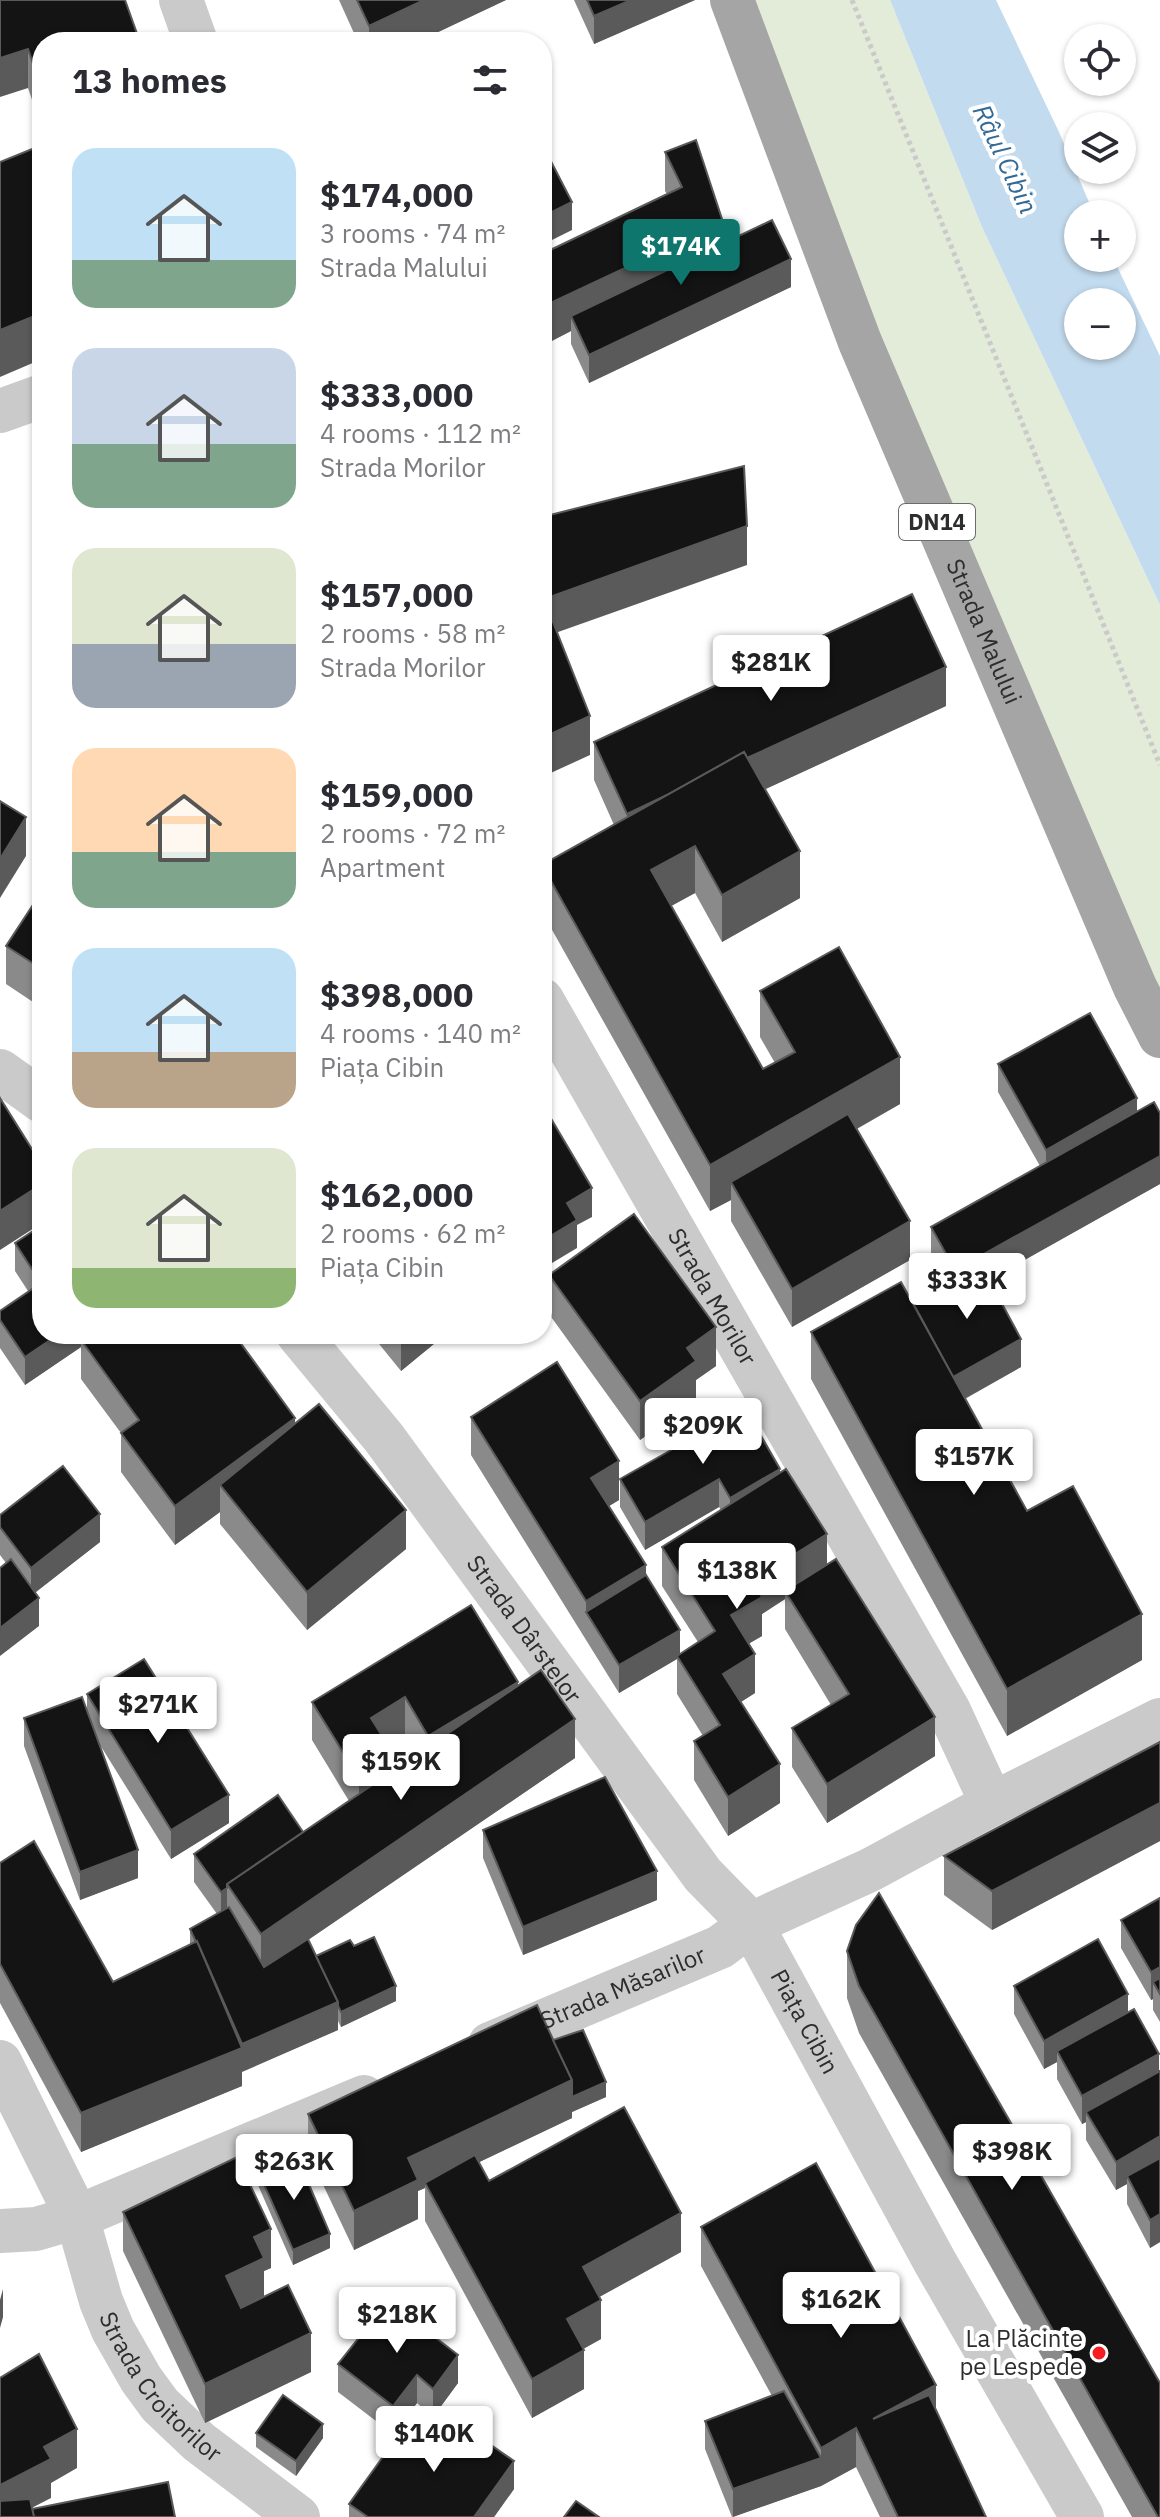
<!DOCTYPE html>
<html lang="en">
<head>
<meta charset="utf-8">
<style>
	body { margin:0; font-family:"IBM Plex Sans",sans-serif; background:#f2f2f3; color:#2b2b33; height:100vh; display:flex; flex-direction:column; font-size:30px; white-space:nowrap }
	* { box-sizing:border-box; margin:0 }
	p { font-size:26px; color:#7c7c81 }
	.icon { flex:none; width:44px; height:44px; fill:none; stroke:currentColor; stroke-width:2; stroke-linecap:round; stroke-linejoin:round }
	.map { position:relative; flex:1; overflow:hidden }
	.side { position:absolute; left:32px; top:32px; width:520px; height:1312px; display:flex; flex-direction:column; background:#fff; border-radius:32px; box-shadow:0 2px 6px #0004 }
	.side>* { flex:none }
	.controls { position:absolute; left:1064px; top:24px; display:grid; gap:16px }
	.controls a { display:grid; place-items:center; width:72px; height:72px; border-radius:50%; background:#fff; box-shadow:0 2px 6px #0004; font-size:40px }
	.price { position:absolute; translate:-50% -68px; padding:0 18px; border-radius:8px; background:#fff; color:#222; font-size:26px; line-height:52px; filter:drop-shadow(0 2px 4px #0008) }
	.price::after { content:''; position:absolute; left:50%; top:48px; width:24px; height:18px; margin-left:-12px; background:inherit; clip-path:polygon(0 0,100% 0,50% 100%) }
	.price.on { background:#0f766e; color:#fff }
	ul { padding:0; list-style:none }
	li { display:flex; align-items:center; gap:24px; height:200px; padding:0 40px }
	li span { display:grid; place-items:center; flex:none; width:224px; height:160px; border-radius:24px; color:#555 }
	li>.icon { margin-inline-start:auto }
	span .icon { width:96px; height:96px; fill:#fffc; stroke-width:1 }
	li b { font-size:34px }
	h2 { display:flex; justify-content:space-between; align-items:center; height:96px; padding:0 40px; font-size:34px }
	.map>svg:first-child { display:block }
	.green { fill:#e2ecd9 }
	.water { fill:#c3dbee; fill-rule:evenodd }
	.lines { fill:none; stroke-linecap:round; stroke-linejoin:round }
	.path { stroke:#cacaca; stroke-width:5; stroke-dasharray:4 4; stroke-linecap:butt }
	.minor { stroke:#cacaca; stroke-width:44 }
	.major { stroke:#a5a5a5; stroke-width:44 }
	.wall { fill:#8a8a8a; fill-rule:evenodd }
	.shaded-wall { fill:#5a5a5a }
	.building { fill:#141414; stroke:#5a5a5a; stroke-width:2 }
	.poi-dot { fill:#f51e23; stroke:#fff; stroke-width:3 }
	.labels { text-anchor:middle; stroke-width:8; stroke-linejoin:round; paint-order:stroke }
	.shield { fill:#fff; stroke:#6c6c6c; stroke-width:2 }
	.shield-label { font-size:22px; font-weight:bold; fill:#2d2d2d }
	.street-label { font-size:24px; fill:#2d2d2d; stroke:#fff }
	.poi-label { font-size:24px; fill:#2d2d2d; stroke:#fff; text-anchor:end }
	.water-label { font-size:26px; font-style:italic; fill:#346b96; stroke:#fff }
</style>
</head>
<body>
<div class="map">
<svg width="1160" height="2517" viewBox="0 0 1160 2517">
	<rect width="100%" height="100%" fill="#fff"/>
	<polygon class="green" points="732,0 890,0 982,227 1160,605 1160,1028"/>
	<path class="water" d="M890,0H996L1059,132L1094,214H1078V258H1113L1160,356V605L982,227ZM1078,302H1122V346H1078Z"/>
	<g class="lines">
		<polyline class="path" points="852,0 1160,765"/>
		<g class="minor">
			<polyline points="181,0 196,42"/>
			<polyline points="0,411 42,396"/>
			<path id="s1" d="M542,1000L949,1711L992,1804"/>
			<polyline points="0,1071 42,1101"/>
			<path id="s2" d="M298,1334L384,1438L703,1875L751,1924L935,2262L1082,2517"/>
			<path id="s3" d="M490,2044L720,1947L751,1924L870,1870L992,1804L1160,1720"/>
			<path id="s4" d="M0,2062L77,2217L101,2301L113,2330L141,2379L160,2405L199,2442L298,2517"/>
			<polyline points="0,2231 36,2229 77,2217 364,2097"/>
		</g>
		<path class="major" id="s5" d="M732,0L860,342L1135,987L1160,1036"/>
	</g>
	<g class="wall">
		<polygon points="0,0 42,42 42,134 42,119 39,120 28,88"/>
		<polygon points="339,0 506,0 417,42 358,42"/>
		<polygon points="574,0 695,0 594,44"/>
		<polygon points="665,152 723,243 791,287 589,383 571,344 571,331 542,346 542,254 667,194 665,191"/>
		<polygon points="946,706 765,789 800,898 722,942 695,893 671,906 763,1069 775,1063 760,1037 760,991 900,1104 857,1129 910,1260 792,1327 731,1221 731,1200 710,1211 542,912 542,865 614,825 594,780 594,742"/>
		<polygon points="42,891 42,1008 6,984 6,946"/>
		<polygon points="998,1064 1137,1112 1160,1113 1160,1184 989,1280 1021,1367 965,1399 1027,1511 1142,1660 1007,1736 811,1379 811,1332 913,1303 947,1284 931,1255 931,1227 1040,1166 998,1092"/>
		<polygon points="42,1225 42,1334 234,1334 295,1424 406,1549 307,1630 220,1524 220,1512 175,1545 121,1472 121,1433 81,1379 81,1347 25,1385 0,1348 0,1311 28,1291 15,1271 15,1243"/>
		<polygon points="549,1275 716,1366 696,1380 696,1400 640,1440 549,1314"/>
		<polygon points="371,1334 446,1334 401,1371"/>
		<polygon points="471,1417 619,1500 609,1506 646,1575 680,1654 698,1642 662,1586 662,1547 721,1510 719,1507 645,1550 620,1507 620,1479 780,1472 827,1564 935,1756 827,1823 792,1767 792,1728 831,1705 785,1629 785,1599 762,1614 762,1636 748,1644 755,1693 741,1702 780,1803 728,1836 694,1780 694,1741 703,1736 677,1694 677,1659 619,1693 471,1455"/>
		<polygon points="0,1515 100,1542 35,1592 39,1626 6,1563 0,1555"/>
		<path d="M518,1686L575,1758L308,1940L316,1956L354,1946L396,2001L341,2027L338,2021V2030L242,2071V2086L81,2152L0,2003V1863L113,1982L190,1945V1929L217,1914L194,1882V1854L303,1832L349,1801L312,1740V1702ZM405,1736L416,1755L394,1770L388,1746Z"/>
		<polygon points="87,1694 229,1823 171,1859 97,1740 138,1878 80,1900 24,1746 24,1718 87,1710"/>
		<polygon points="1160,1742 1160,1841 992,1930 944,1895 944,1856"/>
		<polygon points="483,1830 657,1900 523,1955 483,1858"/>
		<polygon points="1160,1898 1160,2022 1153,2010 1153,1999 1151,2000 1121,1948 1121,1920"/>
		<polygon points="847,1951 1160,2517 1132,2517 859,2033 847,1998"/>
		<polygon points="1014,1986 1128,2012 1159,2072 1160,2071 1160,2242 1150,2248 1127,2204 1127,2184 1116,2190 1086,2140 1086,2122 1082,2124 1057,2079 1057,2062 1044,2069 1014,2014"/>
		<polygon points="553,2040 606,2097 572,2112 572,2118 479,2162 489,2181 681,2252 599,2297 601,2339 583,2349 584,2389 532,2418 425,2221 425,2188 418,2191 418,2219 354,2250 308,2153 308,2114"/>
		<polygon points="258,2171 330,2248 293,2265 258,2185"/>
		<polygon points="123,2212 271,2268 264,2271 241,2308 311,2372 205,2423 123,2251"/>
		<polygon points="701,2227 936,2411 986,2517 880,2517 856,2467 821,2486 732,2517 705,2449 705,2421 772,2396 701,2266"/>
		<polygon points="388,2301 458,2383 439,2409 514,2489 494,2517 349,2517 349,2504 415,2443 433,2417 417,2403 393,2434 338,2392 338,2364"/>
		<polygon points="256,2433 323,2438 296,2476 256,2447"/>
	</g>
	<g class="shaded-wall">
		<polygon points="424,0 506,0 417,42 369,42 369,26"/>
		<polygon points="631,0 695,0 594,44 594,16"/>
		<polygon points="28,49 28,88 0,97 0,58"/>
		<polygon points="42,80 42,119 39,120 39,81"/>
		<polygon points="572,202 572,230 542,245 542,217"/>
		<polygon points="723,222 723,261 571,316 571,331 542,346 542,307"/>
		<polygon points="791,259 791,287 589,383 589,355"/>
		<polygon points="42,313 42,359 0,377 0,330"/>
		<polygon points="747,526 747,565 544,637 544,599"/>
		<polygon points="946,667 946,706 627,853 627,814"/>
		<polygon points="590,716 590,755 542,777 542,738"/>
		<polygon points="26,817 26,856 0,898 0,859"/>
		<polygon points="695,846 695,893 651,917 651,870"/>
		<polygon points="800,851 800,898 722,942 722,895"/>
		<polygon points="900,1057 900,1104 738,1196 731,1182 731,1200 710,1211 710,1165"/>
		<polygon points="1137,1098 1137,1126 1046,1178 1046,1150"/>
		<polygon points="1160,1156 1160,1184 955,1299 955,1270"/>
		<polygon points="42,1184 42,1223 0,1250 0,1211"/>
		<polygon points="592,1188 592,1217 577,1225 577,1248 542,1269 542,1241 567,1203"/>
		<polygon points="910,1221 910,1260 792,1327 792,1289"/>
		<polygon points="716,1327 716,1366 696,1380 696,1400 640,1440 640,1401 687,1348"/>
		<polygon points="59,1334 100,1334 81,1340 81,1347 25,1385 25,1357"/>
		<polygon points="401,1334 446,1334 401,1371"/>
		<polygon points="1021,1339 1021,1367 946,1409 946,1381"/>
		<polygon points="295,1418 295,1456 220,1485 220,1512 175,1545 175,1506"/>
		<polygon points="619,1461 619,1500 591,1517 591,1478"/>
		<polygon points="780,1469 780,1497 730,1526 730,1498"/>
		<polygon points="719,1479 719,1507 645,1550 645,1522"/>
		<polygon points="406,1510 406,1549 307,1630 307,1592"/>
		<polygon points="100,1514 100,1542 31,1596 31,1568"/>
		<polygon points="827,1534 827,1573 785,1591 785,1599 762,1614 762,1636 731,1654 731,1615 752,1581"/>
		<polygon points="646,1565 646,1604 586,1612 586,1601"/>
		<polygon points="39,1598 39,1626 0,1656 0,1628"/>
		<polygon points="1142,1614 1142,1660 1007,1736 1007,1689"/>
		<polygon points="680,1630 680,1658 677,1656 677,1659 619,1693 619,1665"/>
		<polygon points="755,1654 755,1693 723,1713 723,1674"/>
		<polygon points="518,1682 518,1720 428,1775 428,1736"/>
		<polygon points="405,1697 405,1736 371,1757 371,1718"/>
		<polygon points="935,1717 935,1756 827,1823 827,1784"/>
		<polygon points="575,1719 575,1758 261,1972 261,1934"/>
		<polygon points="394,1755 394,1794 359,1816 359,1778"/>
		<polygon points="780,1764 780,1803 728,1836 728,1797"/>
		<polygon points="229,1795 229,1823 171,1859 171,1830"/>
		<polygon points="1160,1803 1160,1841 992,1930 992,1891"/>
		<polygon points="138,1850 138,1878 80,1900 80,1872"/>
		<polygon points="657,1871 657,1900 523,1955 523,1927"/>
		<polygon points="227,1888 227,1916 221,1920 221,1892"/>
		<polygon points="1160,1967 1160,1994 1153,1982 1153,1999 1151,2000 1151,1972"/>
		<polygon points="396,1986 396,2001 341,2027 341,2012"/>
		<polygon points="1128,1994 1128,2022 1057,2051 1057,2062 1044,2069 1044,2041"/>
		<polygon points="338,2002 338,2030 242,2072 242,2044"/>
		<polygon points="242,2048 242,2086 81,2152 81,2113"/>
		<polygon points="1159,2054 1159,2082 1086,2112 1086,2122 1082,2124 1082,2096"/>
		<polygon points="572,2080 606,2082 606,2097 572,2112 572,2118 427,2187 425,2183 425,2188 418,2191 418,2219 354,2250 354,2211 408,2158"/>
		<polygon points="1160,2136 1160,2164 1127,2176 1127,2184 1116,2190 1116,2162"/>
		<polygon points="681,2213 681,2252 583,2306 583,2267"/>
		<polygon points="1160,2214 1160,2242 1150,2248 1150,2220"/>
		<polygon points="271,2229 271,2268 264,2271 264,2296 226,2315 226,2276 254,2237"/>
		<polygon points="330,2234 330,2248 293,2265 293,2250"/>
		<polygon points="3,2289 3,2317 0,2328 0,2300"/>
		<polygon points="601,2300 601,2339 567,2358 567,2319"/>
		<polygon points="311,2333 311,2372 205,2423 205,2384"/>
		<polygon points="584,2350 584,2389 532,2418 532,2379"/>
		<polygon points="458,2355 458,2383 433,2417 433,2389"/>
		<polygon points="417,2375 417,2403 393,2434 393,2406"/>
		<polygon points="936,2385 936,2424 873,2419"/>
		<polygon points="323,2424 323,2438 296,2476 296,2461"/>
		<polygon points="856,2428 856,2467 821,2486 821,2448"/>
		<polygon points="77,2429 77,2468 51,2483 51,2498 14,2517 0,2517 0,2485 44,2447"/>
		<polygon points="821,2458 821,2486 733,2517 733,2489"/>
		<polygon points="514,2461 514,2489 494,2517 474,2517"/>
	</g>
	<g class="building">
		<polygon points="0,0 125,0 140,42 42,42 42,80 39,81 28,49 0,58"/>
		<polygon points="357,0 424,0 369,26"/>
		<polygon points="587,0 631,0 594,16"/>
		<polygon points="696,140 723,222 542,307 542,254 682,187 665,152"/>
		<polygon points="542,144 572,202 542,217"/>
		<polygon points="42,145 42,313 0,330 0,162"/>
		<polygon points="772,220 791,259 589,355 571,316"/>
		<polygon points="744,466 747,526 544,599 590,716 542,738 542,517"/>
		<polygon points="912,594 946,667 747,758 744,752 667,795 627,814 594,742"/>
		<polygon points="744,752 800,851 722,895 695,846 651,870 763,1069 795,1052 760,991 839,947 900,1057 710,1165 542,865"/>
		<polygon points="0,801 26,817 0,859"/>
		<polygon points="42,891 42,969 6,946"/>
		<polygon points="1090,1013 1137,1098 1046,1150 998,1064"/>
		<polygon points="0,1098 42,1165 42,1184 0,1211"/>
		<polygon points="1154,1102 1160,1113 1160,1156 955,1270 931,1227"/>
		<polygon points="543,1105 592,1188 567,1203 577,1220 542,1241 542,1106"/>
		<polygon points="848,1114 910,1221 792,1289 731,1182"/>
		<polygon points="634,1214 716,1327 687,1348 696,1361 640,1401 549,1275"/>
		<polygon points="42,1225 42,1334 59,1334 25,1357 0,1320 0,1311 41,1283 15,1243"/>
		<polygon points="981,1265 1021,1339 953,1377 913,1303"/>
		<polygon points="901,1282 1027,1511 1073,1486 1142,1614 1007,1689 811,1332"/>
		<polygon points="90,1334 234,1334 295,1418 175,1506 121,1433 139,1420 81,1340"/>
		<polygon points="557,1362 619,1461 591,1478 646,1565 586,1601 471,1417"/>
		<polygon points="319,1404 406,1510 307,1592 220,1485"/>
		<polygon points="745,1408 780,1469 730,1498 719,1479 645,1522 620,1479"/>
		<polygon points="63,1466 100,1514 31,1568 0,1527 0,1515"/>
		<polygon points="786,1469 827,1534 752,1581 762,1597 731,1615 755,1654 723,1674 780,1764 728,1797 694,1741 720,1725 677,1656 715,1631 662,1547"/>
		<polygon points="11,1559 39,1598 0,1628 0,1568"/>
		<polygon points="836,1559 935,1717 827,1784 792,1728 849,1694 785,1591"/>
		<polygon points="646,1575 680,1630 619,1665 586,1612"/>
		<polygon points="471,1605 518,1682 428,1736 405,1697 371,1718 394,1755 359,1778 312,1702"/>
		<polygon points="144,1659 229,1795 171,1830 87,1694"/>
		<polygon points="541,1670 575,1719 261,1934 227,1884"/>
		<polygon points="82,1697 138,1850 80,1872 24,1718"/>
		<polygon points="1160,1742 1160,1803 992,1891 944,1856"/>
		<polygon points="605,1777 657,1871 523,1927 483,1830"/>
		<polygon points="278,1795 303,1832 227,1884 227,1888 221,1892 194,1854"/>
		<polygon points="34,1841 113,1982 197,1941 242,2048 81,2113 0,1964 0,1863"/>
		<polygon points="879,1893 1160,2383 1160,2517 1158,2517 859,1986 847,1951 856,1925"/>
		<polygon points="1160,1898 1160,1967 1151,1972 1121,1920"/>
		<polygon points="229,1907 264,1967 308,1939 338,2002 242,2044 197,1941 196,1942 190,1929"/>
		<polygon points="374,1937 396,1986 341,2012 338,2006 338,2002 316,1956 350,1940 354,1946"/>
		<polygon points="1098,1939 1128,1994 1044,2041 1014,1986"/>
		<polygon points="1160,1978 1160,1994 1153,1982"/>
		<polygon points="537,2005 572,2080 408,2158 418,2180 354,2211 308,2114"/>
		<polygon points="1134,2009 1159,2054 1082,2096 1057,2051"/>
		<polygon points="583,2030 606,2082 572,2097 572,2080 553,2040"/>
		<polygon points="1160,2071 1160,2136 1116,2162 1086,2112"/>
		<polygon points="624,2107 681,2213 583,2267 601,2300 567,2319 584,2350 532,2379 425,2183 475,2155 489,2181"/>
		<polygon points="296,2154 330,2234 293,2250 258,2171"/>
		<polygon points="237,2157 271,2229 254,2237 264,2258 226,2276 241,2308 288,2285 311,2333 205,2384 123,2212"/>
		<polygon points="1160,2158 1160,2214 1150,2220 1127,2176"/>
		<polygon points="816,2163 936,2385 873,2419 929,2395 986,2517 898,2517 856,2428 821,2448 701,2227"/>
		<polygon points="388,2301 458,2355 433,2389 417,2375 393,2406 338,2364"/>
		<polygon points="39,2354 77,2429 44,2447 51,2459 0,2485 0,2378"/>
		<polygon points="784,2391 821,2458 733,2489 705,2421"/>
		<polygon points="283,2395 323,2424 296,2461 256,2433"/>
		<polygon points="439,2409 514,2461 474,2517 368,2517 349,2504 400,2433 415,2443"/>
		<polygon points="168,2482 175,2517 34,2517 32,2509"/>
		<polygon points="30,2499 34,2517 0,2517 0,2501"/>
		<polygon points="576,2501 599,2517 564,2517"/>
	</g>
	<circle class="poi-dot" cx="1099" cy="2353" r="8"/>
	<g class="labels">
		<rect class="shield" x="899" y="504" width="76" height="36" rx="6"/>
		<g class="shield-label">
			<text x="937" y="530">DN14</text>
		</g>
		<g class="street-label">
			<text dy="8" stroke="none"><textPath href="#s5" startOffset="680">Strada Malului</textPath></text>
			<text dy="8" stroke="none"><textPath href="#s1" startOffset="342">Strada Morilor</textPath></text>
			<text dy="8" stroke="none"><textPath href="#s2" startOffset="372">Strada Dârstelor</textPath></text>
			<text dy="8" stroke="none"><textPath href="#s3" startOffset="144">Strada Măsarilor</textPath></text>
			<text dy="8" stroke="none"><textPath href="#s2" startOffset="856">Piața Cibin</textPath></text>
			<text dy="8" stroke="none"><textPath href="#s4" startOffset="366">Strada Croitorilor</textPath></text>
		</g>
		<g class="poi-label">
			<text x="1083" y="2347">La Plăcinte<tspan x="1083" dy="28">pe Lespede</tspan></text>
		</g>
		<g class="water-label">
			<text transform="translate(1005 159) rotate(65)" y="9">Râul Cibin</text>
		</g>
	</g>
</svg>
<div class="controls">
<a><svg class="icon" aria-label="locate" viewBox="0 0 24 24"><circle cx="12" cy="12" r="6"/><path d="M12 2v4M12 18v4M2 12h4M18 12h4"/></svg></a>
<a><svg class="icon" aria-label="layers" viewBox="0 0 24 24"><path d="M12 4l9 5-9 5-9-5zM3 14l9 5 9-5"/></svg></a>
<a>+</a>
<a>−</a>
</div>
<b class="price on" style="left:681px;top:287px">$174K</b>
<b class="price" style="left:771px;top:703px">$281K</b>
<b class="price" style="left:967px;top:1321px">$333K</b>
<b class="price" style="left:703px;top:1466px">$209K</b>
<b class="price" style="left:974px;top:1497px">$157K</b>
<b class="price" style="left:737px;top:1611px">$138K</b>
<b class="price" style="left:158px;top:1745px">$271K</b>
<b class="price" style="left:401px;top:1802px">$159K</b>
<b class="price" style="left:1012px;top:2192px">$398K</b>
<b class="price" style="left:294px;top:2202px">$263K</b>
<b class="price" style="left:841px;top:2340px">$162K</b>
<b class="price" style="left:397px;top:2355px">$218K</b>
<b class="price" style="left:434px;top:2474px">$140K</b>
<section class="side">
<h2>13 homes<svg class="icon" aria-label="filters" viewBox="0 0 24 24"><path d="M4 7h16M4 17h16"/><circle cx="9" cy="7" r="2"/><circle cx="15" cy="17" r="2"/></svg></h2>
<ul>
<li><span style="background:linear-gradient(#bfe0f5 70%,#7fa58c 0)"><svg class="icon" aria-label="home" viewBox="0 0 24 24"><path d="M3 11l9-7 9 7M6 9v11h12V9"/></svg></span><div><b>$174,000</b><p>3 rooms · 74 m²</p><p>Strada Malului</p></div></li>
<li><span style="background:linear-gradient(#c9d6e8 60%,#7fa58c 0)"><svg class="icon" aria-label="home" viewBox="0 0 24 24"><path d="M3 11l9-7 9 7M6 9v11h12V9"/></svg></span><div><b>$333,000</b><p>4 rooms · 112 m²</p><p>Strada Morilor</p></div></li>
<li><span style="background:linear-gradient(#dfe7d0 60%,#9aa5b1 0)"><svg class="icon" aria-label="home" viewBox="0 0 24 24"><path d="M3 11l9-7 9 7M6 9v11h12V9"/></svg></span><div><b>$157,000</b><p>2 rooms · 58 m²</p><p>Strada Morilor</p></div></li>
<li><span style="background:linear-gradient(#ffd9b3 65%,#7fa58c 0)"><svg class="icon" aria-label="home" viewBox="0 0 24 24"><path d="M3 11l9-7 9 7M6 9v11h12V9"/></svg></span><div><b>$159,000</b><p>2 rooms · 72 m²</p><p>Apartment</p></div></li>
<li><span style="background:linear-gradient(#bfe0f5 65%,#b9a48a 0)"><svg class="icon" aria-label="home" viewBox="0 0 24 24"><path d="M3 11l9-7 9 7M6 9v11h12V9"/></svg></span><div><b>$398,000</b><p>4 rooms · 140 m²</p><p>Piața Cibin</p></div></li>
<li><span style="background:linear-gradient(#dfe7d0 75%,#8fb573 0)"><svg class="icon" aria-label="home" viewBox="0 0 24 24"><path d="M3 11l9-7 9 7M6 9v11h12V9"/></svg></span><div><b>$162,000</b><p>2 rooms · 62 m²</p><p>Piața Cibin</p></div></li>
</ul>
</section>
</div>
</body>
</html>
